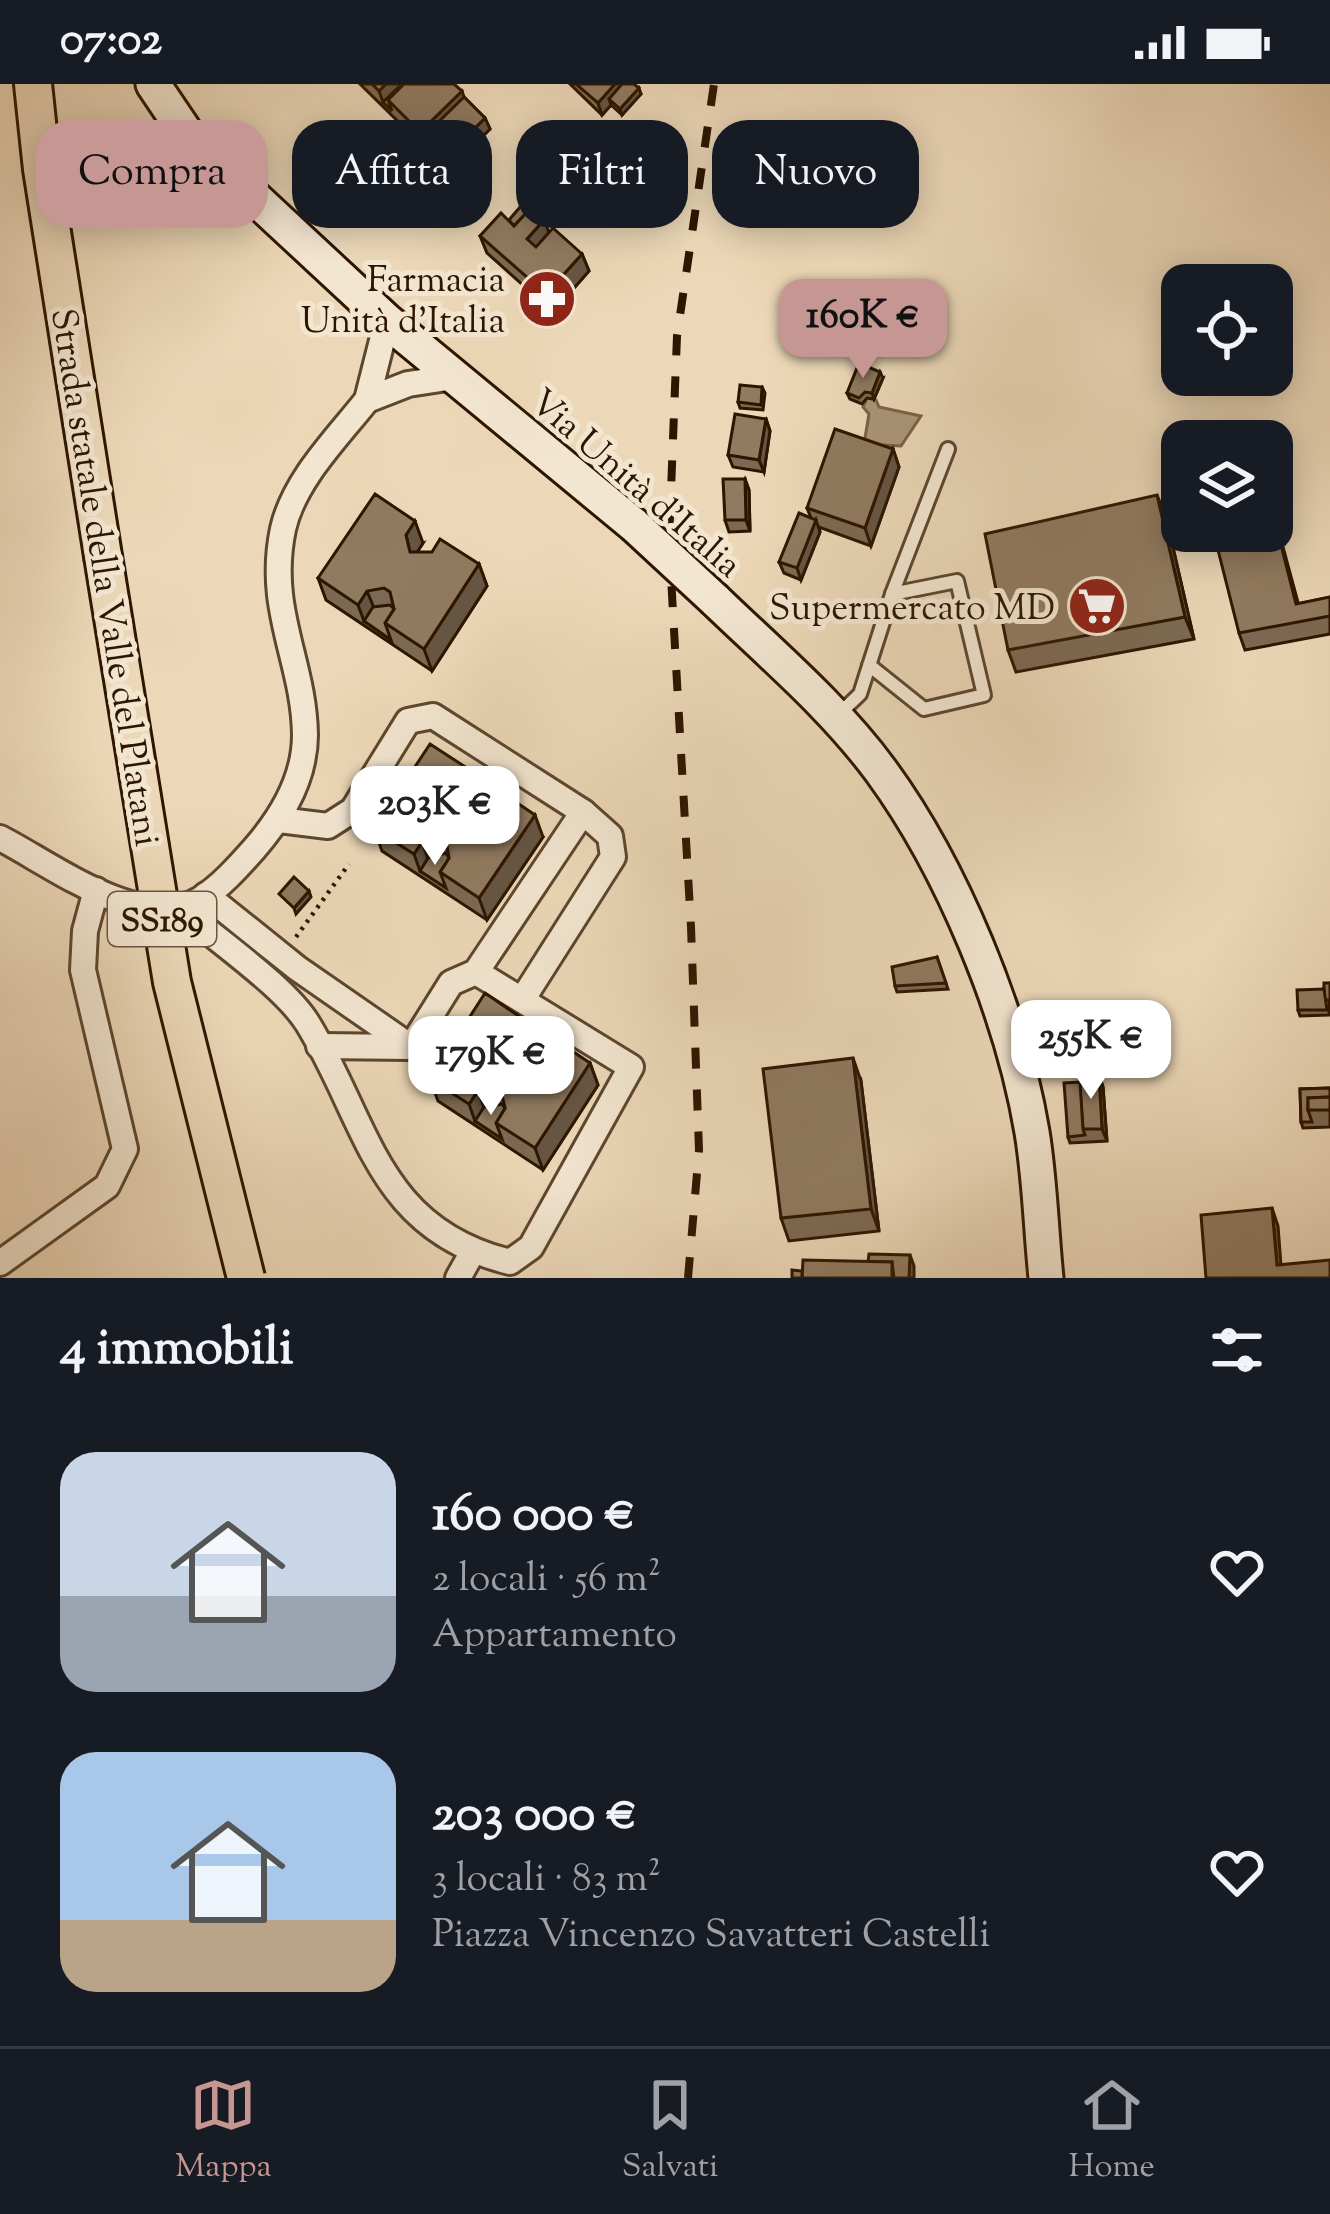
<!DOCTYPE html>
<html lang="it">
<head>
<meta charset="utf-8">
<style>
	body { margin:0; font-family:"Sorts Mill Goudy",serif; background:#20242c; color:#f1f3f6; height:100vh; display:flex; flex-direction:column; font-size:45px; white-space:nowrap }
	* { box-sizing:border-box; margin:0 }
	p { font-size:39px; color:#9ea1a6 }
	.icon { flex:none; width:66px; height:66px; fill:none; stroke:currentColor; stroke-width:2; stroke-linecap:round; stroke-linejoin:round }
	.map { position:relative; height:1194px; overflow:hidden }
	.sheet { display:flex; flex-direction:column; background:#171b24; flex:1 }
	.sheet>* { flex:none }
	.banner { position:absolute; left:36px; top:36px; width:1260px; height:108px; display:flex; gap:24px }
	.tools { position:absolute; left:1161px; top:180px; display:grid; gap:24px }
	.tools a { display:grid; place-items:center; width:132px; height:132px; border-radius:24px; background:#171b24; box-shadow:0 6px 30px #0003; font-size:60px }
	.price { position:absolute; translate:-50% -102px; padding:0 27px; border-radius:24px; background:#fff; color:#222; font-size:39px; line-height:78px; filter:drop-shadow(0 3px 6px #0008) }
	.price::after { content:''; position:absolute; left:50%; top:72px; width:36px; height:27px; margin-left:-18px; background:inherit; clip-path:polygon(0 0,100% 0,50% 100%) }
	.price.active { background:#c59692; color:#111 }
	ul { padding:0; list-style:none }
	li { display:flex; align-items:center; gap:36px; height:300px; padding:0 60px }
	li span { display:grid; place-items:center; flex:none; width:336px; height:240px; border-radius:36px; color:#555 }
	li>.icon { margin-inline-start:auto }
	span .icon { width:144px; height:144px; fill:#fffc; stroke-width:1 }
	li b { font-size:51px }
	h2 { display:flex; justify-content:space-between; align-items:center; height:144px; padding:0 60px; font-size:51px }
	.pill { padding:0 42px; border-radius:36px; background:#171b24; box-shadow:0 6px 30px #0003; font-size:42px; line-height:108px }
	.pill.active { background:#c59692; color:#111 }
	.status { display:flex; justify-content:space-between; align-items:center; height:84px; padding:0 60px; background:#171b24; direction:ltr }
	.status svg { height:33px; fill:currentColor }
	.dock { display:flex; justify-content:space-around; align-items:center; height:168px; border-top:3px solid #363941; background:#171b24; font-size:33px; color:#9ea1a6 }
	.dock a { display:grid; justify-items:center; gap:6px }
	.dock .active { color:#c59692 }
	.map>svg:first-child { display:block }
	.water { fill:#ab9679; stroke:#796249; stroke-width:3 }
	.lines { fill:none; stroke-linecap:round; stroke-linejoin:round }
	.lane-casing { stroke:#5d462e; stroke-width:18 }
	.street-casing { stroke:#5d462e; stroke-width:30 }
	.secondary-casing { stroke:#2d1500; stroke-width:39 }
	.primary-casing { stroke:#2d1500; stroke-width:42 }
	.path { stroke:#2d1500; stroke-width:4.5; stroke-dasharray:3 6; stroke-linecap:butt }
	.lane { stroke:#f3e6d1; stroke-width:12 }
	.street { stroke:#f3e6d1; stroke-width:24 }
	.secondary { stroke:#f3e6d1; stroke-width:33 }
	.primary { stroke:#ecd8b8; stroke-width:36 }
	.rail { stroke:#2d1500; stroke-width:8; stroke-dasharray:21 21; stroke-linecap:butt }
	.secondary-bridge-casing { stroke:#2d1500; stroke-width:39; stroke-linecap:butt }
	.primary-bridge-casing { stroke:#2d1500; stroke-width:42; stroke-linecap:butt }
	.secondary-bridge { stroke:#f3e6d1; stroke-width:33 }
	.primary-bridge { stroke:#ecd8b8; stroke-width:36 }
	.wall { fill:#7c6953; stroke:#2d1500; stroke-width:3 }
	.shaded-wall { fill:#655543; stroke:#2d1500; stroke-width:3 }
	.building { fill:#907a60; stroke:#2d1500; stroke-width:3 }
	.labels { text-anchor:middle; stroke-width:10; stroke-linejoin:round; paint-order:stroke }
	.shield { fill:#f3e6d1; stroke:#68543f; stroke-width:3 }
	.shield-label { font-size:33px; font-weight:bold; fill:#2d1500 }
	.poi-label { font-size:36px; fill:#2d1500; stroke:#f3e6d1; text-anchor:end }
	.street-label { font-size:36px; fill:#2d1500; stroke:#f3e6d1 }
</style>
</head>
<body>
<div class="status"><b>07:02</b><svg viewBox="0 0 49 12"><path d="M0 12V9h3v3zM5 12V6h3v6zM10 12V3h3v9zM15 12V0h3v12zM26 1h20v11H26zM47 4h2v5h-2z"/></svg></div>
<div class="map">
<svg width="1330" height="1194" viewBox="0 0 1330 1194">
	<rect width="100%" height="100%" fill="#ecd8b8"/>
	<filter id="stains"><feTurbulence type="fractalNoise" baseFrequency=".00167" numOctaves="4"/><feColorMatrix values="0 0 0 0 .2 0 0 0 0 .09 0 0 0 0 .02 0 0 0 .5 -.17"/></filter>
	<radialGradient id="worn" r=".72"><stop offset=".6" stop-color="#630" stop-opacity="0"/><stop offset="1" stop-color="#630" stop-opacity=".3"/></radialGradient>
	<polygon class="water" points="867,314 876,316 879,323 921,332 901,362 864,360 869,330 863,323"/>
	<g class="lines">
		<g class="lane-casing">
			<g id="lane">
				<polyline points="892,510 948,365"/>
				<polyline points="837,632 860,610 892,510 957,497 984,611 924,625 869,581"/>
			</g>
		</g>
		<g class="street-casing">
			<g id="street">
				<polyline points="387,237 367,316 408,300 454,293"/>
				<polyline points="279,736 328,742 353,726 408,637 433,632 583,728 476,888 451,899 411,963 319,962"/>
				<path d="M0,754C51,780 143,851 201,815C221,802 238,783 254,765C281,734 305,695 305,651C304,577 266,526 283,445C294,396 337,354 367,316"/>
				<polyline points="206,811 297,884 411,963"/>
				<path d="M178,822C214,855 284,901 308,940C369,1040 376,1145 510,1178L531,1163L631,983L476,888"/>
				<polyline points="522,916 613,773 610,752 583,728"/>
				<polyline points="0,1179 107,1102 125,1065 83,886 85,847 96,806"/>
				<polyline points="458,1194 472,1169"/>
			</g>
		</g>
		<g class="secondary-casing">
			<g id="secondary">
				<polyline points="153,0 188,52 387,237 634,441"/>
				<path d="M715,516C772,571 834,623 881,687C952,784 1012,929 1032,1048C1040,1096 1041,1146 1046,1194"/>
			</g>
		</g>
		<g class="primary-casing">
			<polyline id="primary" points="33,0 42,85 103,472"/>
		</g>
		<polyline class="path" points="296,853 349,780"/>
		<use href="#lane" class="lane"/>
		<use href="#street" class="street"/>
		<use href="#secondary" class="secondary"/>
		<use href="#primary" class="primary"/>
		<polyline class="rail" points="688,1194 699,1066 691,843 669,458 677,252 714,0"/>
		<g class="secondary-bridge-casing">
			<polyline id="secondary-bridge" points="634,441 715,516"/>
		</g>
		<g class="primary-bridge-casing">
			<polyline id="primary-bridge" points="103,472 172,898 246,1194"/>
		</g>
		<use href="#secondary-bridge" class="secondary-bridge"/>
		<use href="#primary-bridge" class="primary-bridge"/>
	</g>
	<g class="wall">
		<polygon points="360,0 454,0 464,13 485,34 490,45 448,87 446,85 434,96 421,83 419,77 429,68"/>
		<polygon points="570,0 634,0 641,10 622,31 611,21 602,31"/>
		<polygon points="542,87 598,92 602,103 580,128 546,98"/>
		<polygon points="509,136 548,147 582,170 589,187 553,228 487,169 480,152"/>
		<polygon points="883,294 874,315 867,314 862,320 850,315 847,309"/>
		<polygon points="762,303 765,309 763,326 740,324 738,318"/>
		<polygon points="766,335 770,347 764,388 733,383 728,371"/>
		<polygon points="893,365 899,383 871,462 819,443 820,448 801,496 784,489 779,478 811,434 807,424"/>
		<polygon points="745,395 749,406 750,447 729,448 725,436"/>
		<polygon points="1166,433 1194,555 1016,588 1008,566"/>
		<polygon points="1277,445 1298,520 1330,513 1330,550 1245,566 1239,549"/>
		<polygon points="423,459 417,468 479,480 487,502 432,587 326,516 318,494"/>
		<polygon points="470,686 478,708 470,721 543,753 487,836 382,767 374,745"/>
		<polygon points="937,873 948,905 897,908 895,902"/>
		<polygon points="1330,899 1329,931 1300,932 1298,926"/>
		<polygon points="526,937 534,959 526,971 590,979 598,1001 543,1086 438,1017 430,995"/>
		<polygon points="1099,991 1103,1003 1107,1057 1070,1059 1068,1053 1080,998"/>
		<polygon points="861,997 879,1147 789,1157 781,1134"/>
		<polygon points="1330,1004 1330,1043 1303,1044 1301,1038 1300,1005"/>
	</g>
	<g class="shaded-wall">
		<polygon points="386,0 410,0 383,18 379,7"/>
		<polygon points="615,0 630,0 609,15 611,21 602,31 598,19"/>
		<polygon points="639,4 641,10 622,31 620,25"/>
		<polygon points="462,7 468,25 422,54 420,48"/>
		<polygon points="485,34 490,45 448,87 444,75"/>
		<polygon points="444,79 446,85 434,96 432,91"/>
		<polygon points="598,92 602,103 580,128 576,117"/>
		<polygon points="544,136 551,153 536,170 527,155"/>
		<polygon points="582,170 589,187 553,228 546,210"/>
		<polygon points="880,288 883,294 874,315 872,309"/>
		<polygon points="766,335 770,347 764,388 759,376"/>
		<polygon points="893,365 899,383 871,462 865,444"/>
		<polygon points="745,395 749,406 750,447 746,436"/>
		<polygon points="1157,411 1166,433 1194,555 1185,533"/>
		<polygon points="816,436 820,448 801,496 797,484"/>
		<polygon points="415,437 423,459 414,473 410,468 406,451"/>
		<polygon points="1277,445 1283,463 1303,537 1296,520"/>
		<polygon points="479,480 487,502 432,587 424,565"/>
		<polygon points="367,507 376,529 364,537 358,521"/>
		<polygon points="470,686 478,708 469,723 464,717 461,701"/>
		<polygon points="535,731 543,753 487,836 479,814"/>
		<polygon points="422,758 430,780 420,787 414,770"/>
		<polygon points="309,807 311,813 296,830 294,824"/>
		<polygon points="526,937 534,959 525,974 519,967 517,951"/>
		<polygon points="853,974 861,997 879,1147 871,1125"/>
		<polygon points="590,979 598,1001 543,1086 535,1064"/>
		<polygon points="1099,991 1103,1003 1107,1057 1102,1045"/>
		<polygon points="478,1007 486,1029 475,1037 469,1020"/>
		<polygon points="1272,1124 1278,1142 1282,1194 1277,1181"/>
		<polygon points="910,1171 914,1182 914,1194 909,1194"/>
	</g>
	<g class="building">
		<polygon points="372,0 386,0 379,7"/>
		<polygon points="402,0 404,0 388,16 392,27 383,18"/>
		<polygon points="404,0 454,0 462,7 420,48 388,16"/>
		<polygon points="576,0 615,0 598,19"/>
		<polygon points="622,0 634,0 639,4 620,25 609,15"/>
		<polygon points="464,13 485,34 444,75 422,54"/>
		<polygon points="563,61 598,92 576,117 542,87"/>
		<polygon points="431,66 444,79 432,91 419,77"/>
		<polygon points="521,122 527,128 514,142 509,136"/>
		<polygon points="531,124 544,136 527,155 536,163 553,144 582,170 546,210 480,152 501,129 514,142"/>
		<polygon points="859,279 880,288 872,309 865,308 859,314 847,309"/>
		<polygon points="740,301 762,303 761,321 738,318"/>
		<polygon points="735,330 766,335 759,376 728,371"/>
		<polygon points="835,345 893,365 865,444 807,424"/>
		<polygon points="723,395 745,395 746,436 725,436"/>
		<polygon points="375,410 415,437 406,451 410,468 432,468 440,455 479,480 424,565 385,539 394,525 390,508 384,504 367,507 358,521 318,494"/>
		<polygon points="1157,411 1185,533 1008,566 985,450"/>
		<polygon points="799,429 816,436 797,484 779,478"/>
		<polygon points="1277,445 1296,520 1330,513 1330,532 1239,549 1216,458"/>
		<polygon points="390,521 394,525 385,539 391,556 364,537 373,523"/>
		<polygon points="430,660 470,686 461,701 464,717 471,722 487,718 495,704 535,731 479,814 440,788 449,774 446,756 440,753 422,758 414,770 374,745"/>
		<polygon points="446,769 449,774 440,788 446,804 420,787 428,774"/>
		<polygon points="294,793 309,807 294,824 279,810"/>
		<polygon points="937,873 946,899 895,902 892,883"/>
		<rect x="1324" y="899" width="6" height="17"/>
		<polygon points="1324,905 1327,926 1298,926 1297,906"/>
		<polygon points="485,909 526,937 517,951 519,967 526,971 542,967 551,953 590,979 535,1064 496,1039 505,1024 501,1007 496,1004 478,1007 469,1020 430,995"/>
		<polygon points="853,974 871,1125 781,1134 763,985"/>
		<polygon points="1099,991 1102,1045 1083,1045 1079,992"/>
		<polygon points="1080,998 1083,1045 1085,1051 1068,1053 1064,999"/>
		<polygon points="1330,1004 1330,1013 1308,1014 1308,1026 1312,1038 1301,1038 1300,1005"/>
		<polygon points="1330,1013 1330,1026 1308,1026 1308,1014"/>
		<polygon points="502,1020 505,1024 496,1039 502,1055 475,1037 484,1023"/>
		<polygon points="1272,1124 1277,1181 1330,1176 1330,1194 1206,1194 1201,1131"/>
		<polygon points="869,1170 910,1171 909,1194 894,1194 892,1178 868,1178"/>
		<polygon points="803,1176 892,1178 892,1194 802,1194"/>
		<polygon points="792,1186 802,1187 802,1194 792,1194"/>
	</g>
	<defs>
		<g id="pharmacy-disc" transform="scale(3)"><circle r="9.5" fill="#8f2418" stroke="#f3e6d1"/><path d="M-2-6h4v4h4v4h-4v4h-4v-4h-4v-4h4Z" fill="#fff"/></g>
		<g id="supermarket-disc" transform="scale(3)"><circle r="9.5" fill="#8f2418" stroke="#f3e6d1"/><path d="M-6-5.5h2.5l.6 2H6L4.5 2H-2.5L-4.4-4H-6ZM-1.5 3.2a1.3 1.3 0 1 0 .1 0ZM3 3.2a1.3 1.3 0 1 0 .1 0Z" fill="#fff"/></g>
	</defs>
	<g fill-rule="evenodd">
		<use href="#pharmacy-disc" x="547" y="215"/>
		<use href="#supermarket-disc" x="1097" y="522"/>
	</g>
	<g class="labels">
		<rect class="shield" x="108" y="808" width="108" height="54" rx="9"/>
		<g class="shield-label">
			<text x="162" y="847">SS189</text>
		</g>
		<g class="poi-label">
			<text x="505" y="207">Farmacia<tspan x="505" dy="41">Unità d'Italia</tspan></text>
			<text x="1055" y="535">Supermercato MD</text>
		</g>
		<g class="street-label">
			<text transform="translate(637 398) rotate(41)" y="13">Via Unità d'Italia</text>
			<text transform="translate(107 493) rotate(81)" y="13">Strada statale della Valle del Platani</text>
		</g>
	</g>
	<rect width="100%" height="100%" filter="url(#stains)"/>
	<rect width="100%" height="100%" fill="url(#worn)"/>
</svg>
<div class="tools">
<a><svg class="icon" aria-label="locate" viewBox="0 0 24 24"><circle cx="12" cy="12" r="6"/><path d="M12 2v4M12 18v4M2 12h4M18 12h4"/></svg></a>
<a><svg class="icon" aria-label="layers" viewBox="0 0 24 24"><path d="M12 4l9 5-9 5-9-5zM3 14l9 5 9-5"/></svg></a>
</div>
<b class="price active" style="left:863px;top:297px">160K €</b>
<b class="price" style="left:435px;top:784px">203K €</b>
<b class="price" style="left:1091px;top:1018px">255K €</b>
<b class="price" style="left:491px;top:1034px">179K €</b>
<div class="banner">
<a class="pill active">Compra</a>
<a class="pill">Affitta</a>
<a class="pill">Filtri</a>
<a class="pill">Nuovo</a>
</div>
</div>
<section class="sheet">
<h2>4 immobili<svg class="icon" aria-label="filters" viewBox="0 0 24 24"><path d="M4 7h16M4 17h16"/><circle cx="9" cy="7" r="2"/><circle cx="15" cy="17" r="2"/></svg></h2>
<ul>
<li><span style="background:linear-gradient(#c9d6e8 60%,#9aa5b1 0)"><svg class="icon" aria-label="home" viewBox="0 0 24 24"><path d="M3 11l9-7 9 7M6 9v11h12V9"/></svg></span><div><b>160 000 €</b><p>2 locali · 56 m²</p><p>Appartamento</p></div><svg class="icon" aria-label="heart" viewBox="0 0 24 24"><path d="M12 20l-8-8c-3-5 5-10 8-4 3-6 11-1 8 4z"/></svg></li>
<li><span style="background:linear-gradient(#a9c7e8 70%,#b9a48a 0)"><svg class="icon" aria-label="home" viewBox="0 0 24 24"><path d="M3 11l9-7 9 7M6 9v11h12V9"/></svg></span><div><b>203 000 €</b><p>3 locali · 83 m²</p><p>Piazza Vincenzo Savatteri Castelli</p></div><svg class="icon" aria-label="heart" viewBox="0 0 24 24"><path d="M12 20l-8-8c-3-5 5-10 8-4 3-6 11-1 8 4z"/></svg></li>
</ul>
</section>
<nav class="dock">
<a class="active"><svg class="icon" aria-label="map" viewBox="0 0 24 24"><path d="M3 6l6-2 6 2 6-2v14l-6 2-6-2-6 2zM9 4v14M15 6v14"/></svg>Mappa</a>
<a><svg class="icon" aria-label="saved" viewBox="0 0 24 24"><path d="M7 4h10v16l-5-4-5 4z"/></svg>Salvati</a>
<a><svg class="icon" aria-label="home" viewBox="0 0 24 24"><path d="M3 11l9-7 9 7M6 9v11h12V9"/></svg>Home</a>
</nav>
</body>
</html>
